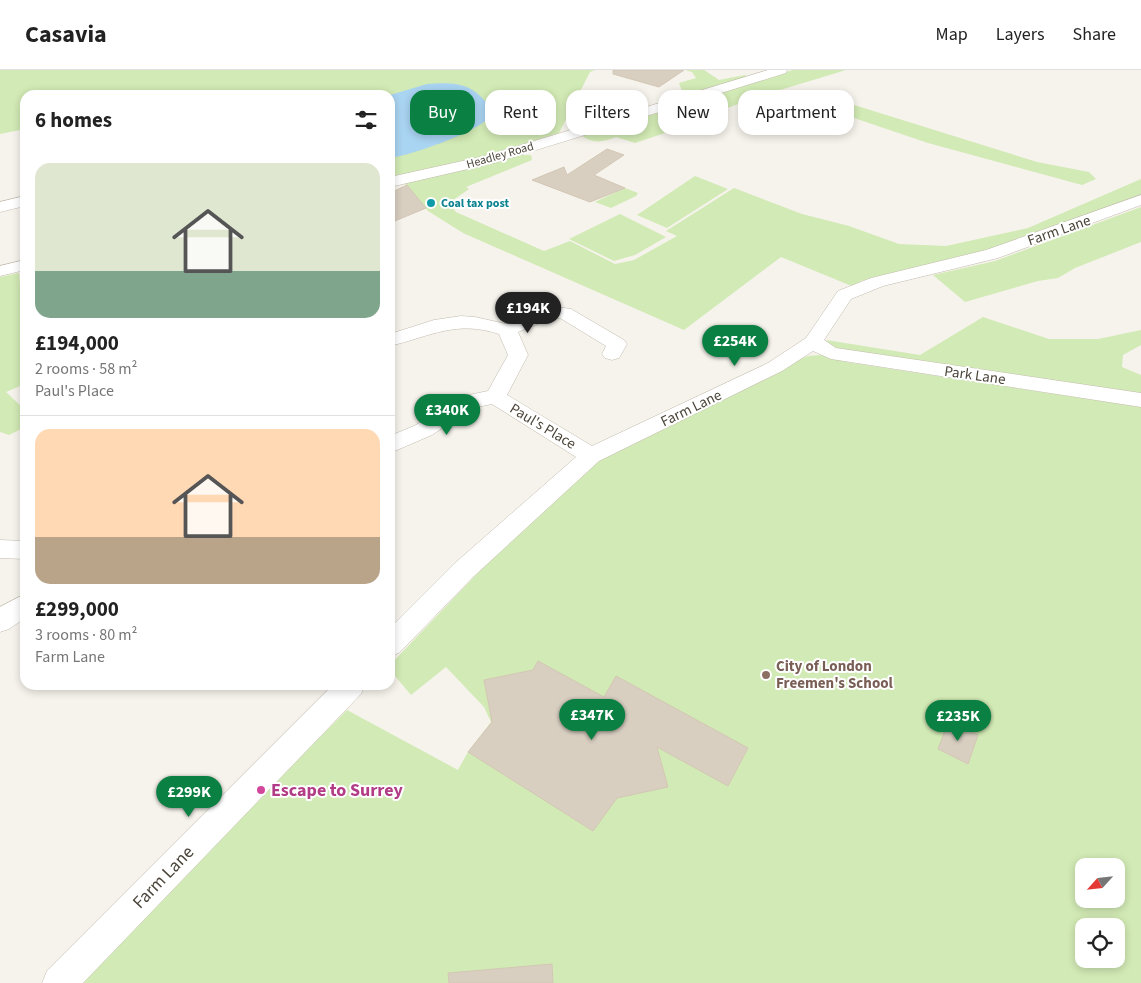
<!DOCTYPE html>
<html lang="en">
<head>
<meta charset="utf-8">
<style>
	body { margin:0; font-family:"Source Sans 3",sans-serif; background:#f2f2f2; color:#222; height:100vh; display:flex; flex-direction:column; font-size:19px; white-space:nowrap }
	* { box-sizing:border-box; margin:0 }
	p { font-size:16px; color:#767676 }
	.icon { flex:none; width:28px; height:28px; fill:none; stroke:currentColor; stroke-width:2; stroke-linecap:round; stroke-linejoin:round }
	.map { position:relative; flex:1; overflow:hidden }
	.panel { position:absolute; left:20px; top:20px; width:375px; height:600px; display:flex; flex-direction:column; background:#fff; border-radius:15px; box-shadow:0 2px 8px #0003 }
	.panel>* { flex:none }
	.guide { position:absolute; left:410px; top:20px; width:475px; height:45px; display:flex; gap:10px }
	.needle { width:32px; rotate:243deg }
	.buttons { position:absolute; left:1075px; top:788px; display:grid; gap:10px }
	.buttons a { display:grid; place-items:center; width:50px; height:50px; border-radius:10px; background:#fff; box-shadow:0 2px 8px #0003; font-size:25px }
	.price { position:absolute; translate:-50% -42px; padding:0 11px; border-radius:18px; background:#0b8043; color:#fff; font-size:16px; line-height:32px; filter:drop-shadow(0 1px 2px #0008) }
	.price::after { content:''; position:absolute; left:50%; top:30px; width:15px; height:11px; margin-left:-8px; background:inherit; clip-path:polygon(0 0,100% 0,50% 100%) }
	.price.active { background:#222; color:#fff }
	ul { padding:0; list-style:none }
	li { display:grid; align-content:center; gap:10px; height:265px; padding:0 15px }
	li+li { border-top:1px solid #e0e0e0 }
	li span { display:grid; place-items:center; height:155px; border-radius:15px; color:#555 }
	li>.icon { margin-inline-start:auto }
	span .icon { width:90px; height:90px; fill:#fffc; stroke-width:1 }
	li b { font-size:21px }
	h2 { display:flex; justify-content:space-between; align-items:center; height:60px; padding:0 15px; font-size:21px }
	.chip { padding:0 18px; border-radius:15px; background:#fff; box-shadow:0 2px 8px #0003; font-size:18px; line-height:45px }
	.chip.active { background:#0b8043; color:#fff }
	header { display:flex; align-items:center; gap:30px; box-sizing:border-box; height:70px; padding:0 25px; background:#fff; border-bottom:1px solid #e0e0e0 }
	header strong { font-size:24px }
	nav { display:flex; gap:28px; margin-inline-start:auto; font-size:18px }
	.map>svg:first-child { display:block }
	.green { fill:#d2eab5; fill-rule:evenodd }
	.water { fill:#a9d4f2 }
	.building { fill:#d8cfc1; stroke:#d3c7b4 }
	.lines { fill:none; stroke-linecap:round; stroke-linejoin:round }
	.minor-casing { stroke:#c2bbae; stroke-width:1 }
	.minor { fill:#fff; fill-rule:evenodd }
	.culture-dot { fill:#0f9aa8; stroke:#fff; stroke-width:2 }
	.education-dot { fill:#8d6e63; stroke:#fff; stroke-width:2 }
	.hotel-dot { fill:#d1479c; stroke:#fff; stroke-width:2 }
	.labels { text-anchor:middle; stroke-width:4; stroke-linejoin:round; paint-order:stroke }
	.far-street-label { font-size:12px; fill:#4b4439; stroke:#fff }
	.far-culture-label { font-size:12px; font-weight:bold; fill:#0d838f; stroke:#fff; text-anchor:start }
	.street-label { font-size:15px; fill:#4b4439; stroke:#fff }
	.education-label { font-size:15px; font-weight:bold; fill:#785e54; stroke:#fff; text-anchor:start }
	.near-hotel-label { font-size:18px; font-weight:bold; fill:#b23c85; stroke:#fff; text-anchor:start }
	.near-street-label { font-size:18px; fill:#4b4439; stroke:#fff }
</style>
</head>
<body>
<header>
<strong>Casavia</strong>
<nav><a>Map</a><a>Layers</a><a>Share</a></nav>
</header>
<div class="map">
<svg width="1141" height="913" viewBox="0 0 1141 913">
	<rect width="100%" height="100%" fill="#f6f3ec"/>
	<g class="green">
		<polygon points="0,0 595,0 590,2 559,63 478,89 390,109 390,25 25,25 25,59 0,64"/>
		<polygon points="685,0 704,0 719,10 745,5 748,8 684,26 679,13 696,8 692,2"/>
		<path d="M793,0H846L760,26L692,51L680,58L635,73L616,67C603,72 594,74 582,66L660,39Z"/>
		<polygon points="806,20 1037,92 1089,102 1096,109 1082,115 928,73 786,25"/>
		<polygon points="522,85 531,85 532,90 466,117 469,119 449,133 456,142 544,181 570,171 615,194 634,190 677,166 666,161 734,118 802,144 849,156 899,174 946,176 1028,158 1141,109 1141,125 987,180 861,211 854,217 781,187 684,260 463,163 428,141 404,113"/>
		<polygon points="695,106 728,119 667,158 637,145"/>
		<polygon points="625,118 638,123 636,126 611,138 595,132"/>
		<polygon points="1141,137 1141,172 1075,198 1058,208 1038,211 965,232 933,205 995,191"/>
		<polygon points="620,144 666,167 635,185 614,191 569,169"/>
		<polygon points="19,203 20,215 25,214 25,314 6,322 25,340 25,357 9,365 0,362 0,207"/>
		<polygon points="983,247 1049,269 1098,269 1141,260 1141,275 1123,285 1122,297 1141,305 1141,325 834,279 826,270 920,285"/>
		<path d="M820,285L846,292L1141,337V913H79L142,845L347,640L458,700L468,682L491,652L484,637L446,597L411,625L390,600V595L493,487L580,403L610,382L788,294L808,286ZM1084,796H1116V829H1084ZM1084,856H1116V889H1084Z"/>
	</g>
	<path class="water" d="M427,14C456,12 473,13 490,38V46C479,62 411,85 390,88V25Z"/>
	<g class="building">
		<polygon points="613,0 684,0 659,17 613,4"/>
		<polygon points="607,79 624,85 594,105 625,118 590,132 532,110 564,97 567,105"/>
		<polygon points="407,115 426,138 390,153 390,123"/>
		<polygon points="538,591 604,627 616,606 748,678 728,716 657,677 668,717 617,728 593,761 468,682 492,652 484,610 533,600"/>
		<polygon points="949,650 978,665 968,694 938,679"/>
		<polygon points="552,894 553,913 449,913 448,903"/>
	</g>
	<g class="lines">
		<g class="minor-casing">
			<g id="minor">
				<polygon points="768,0 787,0 786,3 494,93 390,117 390,107 485,86"/>
				<path d="M1141,125V135L998,188L883,216L851,229L824,270L836,278L1141,323V337L831,289L813,281L782,301L599,391L473,507L399,583L390,586V558L455,493L576,387L492,334L472,338L432,365L390,383V366L416,355L459,327L488,321L508,285L499,264C456,250 431,266 390,276V264L434,250L461,246L475,247L506,254L550,236L571,239L624,270L627,274L619,288L612,290L605,288L602,284L606,276L560,248H552L518,262L528,285L507,325L592,376L768,293L806,268L838,221L871,208L986,180Z"/>
				<polygon points="25,126 25,136 0,142 0,132"/>
				<polygon points="25,190 25,200 0,206 0,196"/>
				<polygon points="0,470 25,471 25,489 0,488"/>
				<polygon points="25,524 25,548 9,559 0,562 0,537"/>
				<polygon points="333,615 365,615 361,624 83,913 42,913 47,901"/>
			</g>
		</g>
		<use href="#minor" class="minor"/>
	</g>
	<circle class="culture-dot" cx="431" cy="133" r="5"/>
	<circle class="education-dot" cx="766" cy="605" r="5"/>
	<circle class="hotel-dot" cx="261" cy="720" r="5"/>
	<g class="labels">
		<g class="far-street-label">
			<text transform="translate(500 85) rotate(-16)" y="4">Headley Road</text>
		</g>
		<g class="far-culture-label">
			<text x="441" y="137">Coal tax post</text>
		</g>
		<g class="street-label">
			<text transform="translate(1059 160) rotate(-19)" y="5">Farm Lane</text>
			<text transform="translate(975 305) rotate(8)" y="5">Park Lane</text>
			<text transform="translate(691 338) rotate(-26)" y="5">Farm Lane</text>
			<text transform="translate(543 356) rotate(31)" y="5">Paul's Place</text>
		</g>
		<g class="education-label">
			<text x="776" y="601">City of London<tspan x="776" dy="17">Freemen's School</tspan></text>
		</g>
		<g class="near-hotel-label">
			<text x="271" y="726">Escape to Surrey</text>
		</g>
		<g class="near-street-label">
			<text transform="translate(163 807) rotate(-46)" y="6">Farm Lane</text>
		</g>
	</g>
</svg>
<div class="buttons">
<a><svg class="needle" viewBox="-14 -14 28 28"><path d="M0-13l5 13h-10z" fill="#e53935"/><path d="M0 13l5-13h-10z" fill="#767676"/></svg></a>
<a><svg class="icon" aria-label="locate" viewBox="0 0 24 24"><circle cx="12" cy="12" r="6"/><path d="M12 2v4M12 18v4M2 12h4M18 12h4"/></svg></a>
</div>
<b class="price active" style="left:528px;top:264px">£194K</b>
<b class="price" style="left:735px;top:297px">£254K</b>
<b class="price" style="left:447px;top:366px">£340K</b>
<b class="price" style="left:592px;top:671px">£347K</b>
<b class="price" style="left:958px;top:672px">£235K</b>
<b class="price" style="left:189px;top:748px">£299K</b>
<div class="guide">
<a class="chip active">Buy</a>
<a class="chip">Rent</a>
<a class="chip">Filters</a>
<a class="chip">New</a>
<a class="chip">Apartment</a>
</div>
<section class="panel">
<h2>6 homes<svg class="icon" aria-label="filters" viewBox="0 0 24 24"><path d="M4 7h16M4 17h16"/><circle cx="9" cy="7" r="2"/><circle cx="15" cy="17" r="2"/></svg></h2>
<ul>
<li><span style="background:linear-gradient(#dfe7d0 70%,#7fa58c 0)"><svg class="icon" aria-label="home" viewBox="0 0 24 24"><path d="M3 11l9-7 9 7M6 9v11h12V9"/></svg></span><div><b>£194,000</b><p>2 rooms · 58 m²</p><p>Paul's Place</p></div></li>
<li><span style="background:linear-gradient(#ffd9b3 70%,#b9a48a 0)"><svg class="icon" aria-label="home" viewBox="0 0 24 24"><path d="M3 11l9-7 9 7M6 9v11h12V9"/></svg></span><div><b>£299,000</b><p>3 rooms · 80 m²</p><p>Farm Lane</p></div></li>
</ul>
</section>
</div>
</body>
</html>
